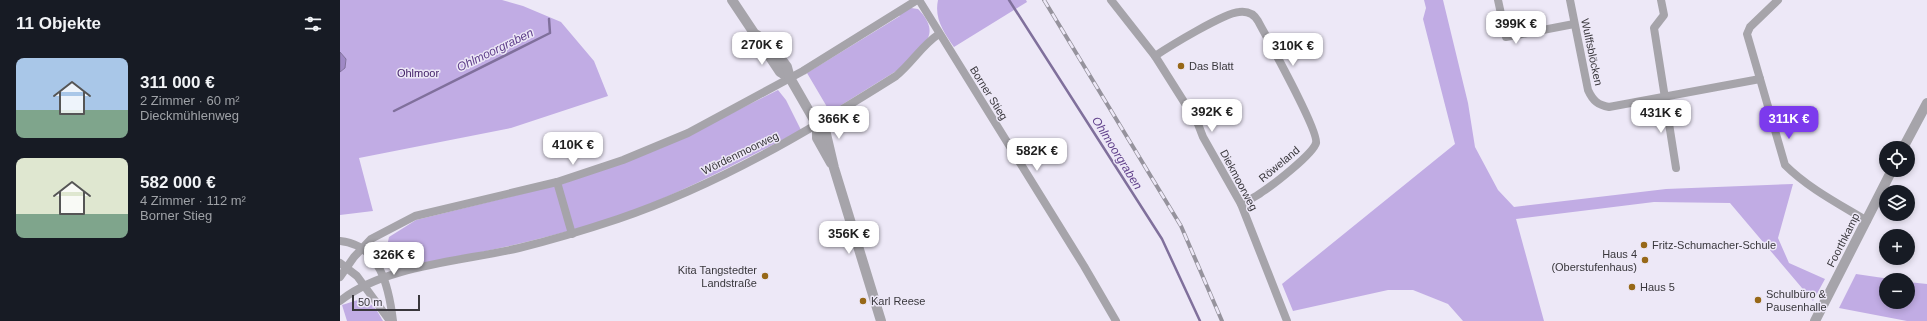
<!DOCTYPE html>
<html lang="de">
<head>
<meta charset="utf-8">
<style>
	body { margin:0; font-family:Helvetica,sans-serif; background:#20242c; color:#f1f3f6; height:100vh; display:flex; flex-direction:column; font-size:15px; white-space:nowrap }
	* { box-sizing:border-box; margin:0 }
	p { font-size:13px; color:#9ea1a6 }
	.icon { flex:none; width:22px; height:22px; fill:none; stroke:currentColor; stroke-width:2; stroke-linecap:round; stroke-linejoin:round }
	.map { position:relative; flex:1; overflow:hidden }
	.drawer { display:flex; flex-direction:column; background:#171b24; width:340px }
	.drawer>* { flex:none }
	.controls { position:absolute; left:1539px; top:141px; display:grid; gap:8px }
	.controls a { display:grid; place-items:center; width:36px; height:36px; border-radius:50%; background:#171b24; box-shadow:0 2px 6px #0003; font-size:20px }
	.scale { position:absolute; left:12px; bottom:10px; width:68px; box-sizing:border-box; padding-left:4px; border:2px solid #39373c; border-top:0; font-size:11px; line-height:14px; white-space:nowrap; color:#39373c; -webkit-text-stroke:3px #ede8f7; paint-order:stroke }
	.price { position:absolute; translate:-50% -34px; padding:0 9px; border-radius:8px; background:#fff; color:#222; font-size:13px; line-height:26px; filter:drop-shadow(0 1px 2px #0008) }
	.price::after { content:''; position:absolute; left:50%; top:24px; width:12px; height:9px; margin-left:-6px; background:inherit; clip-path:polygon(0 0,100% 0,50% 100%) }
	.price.current { background:#7c3aed; color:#fff }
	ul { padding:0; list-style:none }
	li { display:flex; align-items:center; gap:12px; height:100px; padding:0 16px }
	li span { display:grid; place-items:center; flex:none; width:112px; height:80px; border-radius:8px; color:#555 }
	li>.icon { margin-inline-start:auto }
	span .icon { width:48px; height:48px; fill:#fffc; stroke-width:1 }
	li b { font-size:17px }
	h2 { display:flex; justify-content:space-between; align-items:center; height:48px; padding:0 16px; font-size:17px }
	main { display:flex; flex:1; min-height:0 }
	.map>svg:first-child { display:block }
	.green { fill:#c1ace4 }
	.water { fill:#9f89c5; stroke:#80709c }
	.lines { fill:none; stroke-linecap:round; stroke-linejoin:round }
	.stream { stroke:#80709c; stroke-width:2.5 }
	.minor { stroke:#a6a4aa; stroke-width:8 }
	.tertiary { stroke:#a6a4aa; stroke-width:10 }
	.rail-casing { stroke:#96939d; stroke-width:4 }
	.rail { stroke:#ede8f7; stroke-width:2.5; stroke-dasharray:8; stroke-linecap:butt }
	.poi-dot { fill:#976818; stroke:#ede8f7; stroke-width:1.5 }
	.labels { text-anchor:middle; stroke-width:3; stroke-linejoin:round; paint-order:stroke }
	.street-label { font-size:11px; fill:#39373c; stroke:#ede8f7 }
	.poi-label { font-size:11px; fill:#39373c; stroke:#ede8f7; text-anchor:start }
	.park-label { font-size:11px; fill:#3e1c64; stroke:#ede8f7 }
	.water-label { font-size:12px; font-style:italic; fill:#60408b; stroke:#ede8f7 }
</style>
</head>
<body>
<main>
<section class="drawer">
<h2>11 Objekte<svg class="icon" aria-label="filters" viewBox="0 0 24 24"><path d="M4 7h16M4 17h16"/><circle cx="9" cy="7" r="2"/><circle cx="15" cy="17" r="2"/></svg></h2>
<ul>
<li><span style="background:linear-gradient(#a9c7e8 65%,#7fa58c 0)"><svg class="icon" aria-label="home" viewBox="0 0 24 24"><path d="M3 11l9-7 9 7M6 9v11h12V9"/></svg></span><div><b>311 000 €</b><p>2 Zimmer · 60 m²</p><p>Dieckmühlenweg</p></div></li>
<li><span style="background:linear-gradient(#dfe7d0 70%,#7fa58c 0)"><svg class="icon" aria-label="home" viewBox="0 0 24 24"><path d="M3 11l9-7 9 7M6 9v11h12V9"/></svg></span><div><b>582 000 €</b><p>4 Zimmer · 112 m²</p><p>Borner Stieg</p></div></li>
</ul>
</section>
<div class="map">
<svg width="1587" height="321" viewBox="0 0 1587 321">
	<rect width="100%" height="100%" fill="#ede8f7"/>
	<g class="green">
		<polygon points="0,0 162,0 183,6 221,22 254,61 268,96 171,128 19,158 33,211 0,215 0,72 5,68 6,59 0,52"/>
		<path d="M598,0H686L687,2L614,47C604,32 594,19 598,0Z"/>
		<polygon points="1084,0 1103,0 1128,103 1135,147 1158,190 1174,207 1326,189 1453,184 1438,238 1449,263 1485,279 1473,301 1390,203 1314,202 1176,219 1204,321 1123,321 1108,304 1073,290 1048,290 953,311 942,284 1115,144 1083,19 1086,8"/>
		<path d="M571,8L578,9C586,17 593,28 588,38L561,68L490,112L467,73L560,16L558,13Z"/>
		<path d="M438,90L446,100L461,130C413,155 367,180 317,201C234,235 145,252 57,269L46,251L49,237L76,220L225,183L321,148Z"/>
		<polygon points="1516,274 1557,280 1546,280 1546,302 1568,302 1568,282 1587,284 1587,321 1567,321 1499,308"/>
		<polygon points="24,298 36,309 43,321 7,321 2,305"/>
	</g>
	<polygon class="water" points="0,52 6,59 5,68 0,72"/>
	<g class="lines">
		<g class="stream">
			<polyline points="669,0 822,239 860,321"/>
			<polyline points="54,111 210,33 209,19"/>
		</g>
		<g class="minor">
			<polyline points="579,0 744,266 776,321"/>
			<polyline points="771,0 815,56 858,124 863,137 901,204 947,321"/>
			<polyline points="1158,0 1166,37 1234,24"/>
			<path d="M1230,0L1248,90C1253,101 1258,105 1269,107L1420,79"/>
			<polyline points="1321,0 1324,15 1314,28 1336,168"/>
			<path d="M1438,0L1410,27L1407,34L1445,165C1468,188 1499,204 1527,221"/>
			<path d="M815,56C830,46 884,13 899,12C907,11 914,14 918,21C927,38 979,131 976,143C973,154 933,185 922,192C916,197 908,200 901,204"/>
			<polyline points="217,182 232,234"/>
			<path d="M0,241C40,245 49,287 53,321"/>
			<polyline points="0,263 17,276 50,321"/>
			<polyline points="0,277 14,257 31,239 75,216 217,182 283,160 348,133 463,71 577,0"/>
			<path d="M0,301C44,265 124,261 179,248C212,240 245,230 278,219C378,185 467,132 556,76C572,63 582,45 599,34"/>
		</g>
		<g class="tertiary">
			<polyline points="392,0 440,72 450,78"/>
			<polyline points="417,35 432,46 447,67 450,78 477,125 486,134 494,168 541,321"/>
			<polyline points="477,125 477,138 491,163"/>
			<polyline points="1563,148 1587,103"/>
			<polyline points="1475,321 1552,170"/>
		</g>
		<g class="rail-casing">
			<polyline id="rail" points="704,0 841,226 882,321"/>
		</g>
		<use href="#rail" class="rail"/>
	</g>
	<g class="poi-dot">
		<circle cx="841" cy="66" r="4"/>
		<circle cx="1304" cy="245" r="4"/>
		<circle cx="1305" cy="260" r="4"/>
		<circle cx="425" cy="276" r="4"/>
		<circle cx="1292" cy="287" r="4"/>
		<circle cx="1418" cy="300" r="4"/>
		<circle cx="523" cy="301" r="4"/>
	</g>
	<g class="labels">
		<g class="street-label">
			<text transform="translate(1252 52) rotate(78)" y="4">Wulffsblöcken</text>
			<text transform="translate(649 93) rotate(58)" y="4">Borner Stieg</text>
			<text transform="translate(400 153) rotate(-26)" y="4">Wördenmoorweg</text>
			<text transform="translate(939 164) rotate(-40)" y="4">Röweland</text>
			<text transform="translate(899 180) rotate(62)" y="4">Diekmoorweg</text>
			<text transform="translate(1503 240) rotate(-63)" y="4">Foorthkamp</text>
		</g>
		<g class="poi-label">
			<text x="849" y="70">Das Blatt</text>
			<text x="1312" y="249">Fritz-Schumacher-Schule</text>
			<text x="1297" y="258" text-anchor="end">Haus 4<tspan x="1297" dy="13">(Oberstufenhaus)</tspan></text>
			<text x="417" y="274" text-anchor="end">Kita Tangstedter<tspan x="417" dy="13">Landstraße</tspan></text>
			<text x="1300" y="291">Haus 5</text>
			<text x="1426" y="298">Schulbüro &amp;<tspan x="1426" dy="13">Pausenhalle</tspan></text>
			<text x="531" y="305">Karl Reese</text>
		</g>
		<g class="park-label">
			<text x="78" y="77">Ohlmoor</text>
		</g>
		<g class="water-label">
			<text transform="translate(155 50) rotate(-26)" y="4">Ohlmoorgraben</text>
			<text transform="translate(777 153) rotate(58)" y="4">Ohlmoorgraben</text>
		</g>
	</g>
</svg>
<div class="controls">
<a><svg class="icon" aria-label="locate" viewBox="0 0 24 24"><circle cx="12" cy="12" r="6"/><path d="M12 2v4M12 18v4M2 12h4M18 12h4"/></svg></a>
<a><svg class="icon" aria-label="layers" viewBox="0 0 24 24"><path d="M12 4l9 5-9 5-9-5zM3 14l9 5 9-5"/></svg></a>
<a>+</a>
<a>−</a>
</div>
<div class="scale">50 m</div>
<b class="price" style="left:1176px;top:45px">399K €</b>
<b class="price" style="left:422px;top:66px">270K €</b>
<b class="price" style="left:953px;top:67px">310K €</b>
<b class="price" style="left:872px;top:133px">392K €</b>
<b class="price" style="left:1321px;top:134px">431K €</b>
<b class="price" style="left:499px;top:140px">366K €</b>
<b class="price current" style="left:1449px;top:140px">311K €</b>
<b class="price" style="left:233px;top:166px">410K €</b>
<b class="price" style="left:697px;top:172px">582K €</b>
<b class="price" style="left:509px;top:255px">356K €</b>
<b class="price" style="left:54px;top:276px">326K €</b>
</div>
</main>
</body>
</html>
